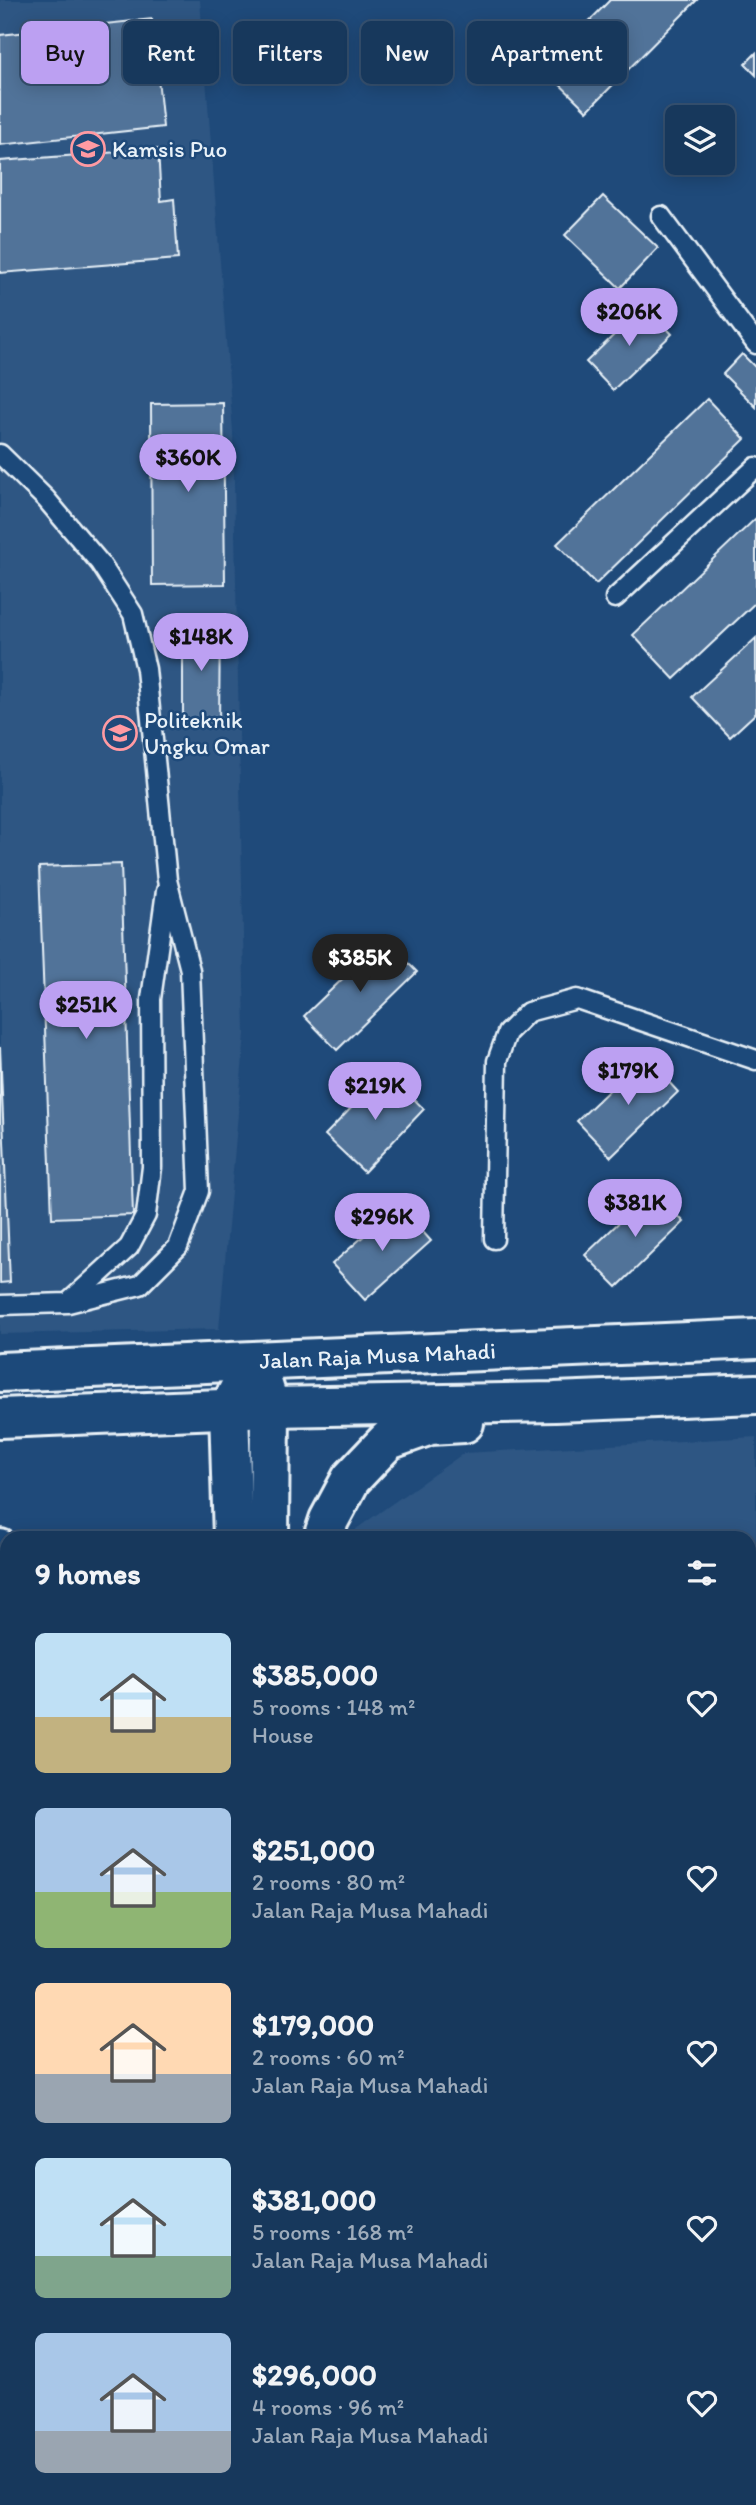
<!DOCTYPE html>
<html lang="en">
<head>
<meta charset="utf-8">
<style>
	body { margin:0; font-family:Itim,sans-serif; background:#203f62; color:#f1f3f6; height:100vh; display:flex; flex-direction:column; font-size:26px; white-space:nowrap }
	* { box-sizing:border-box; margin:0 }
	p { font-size:23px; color:#9eacbb }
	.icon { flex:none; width:38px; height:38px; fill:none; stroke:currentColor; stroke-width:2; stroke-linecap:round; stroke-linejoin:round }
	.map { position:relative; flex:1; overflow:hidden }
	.sheet { position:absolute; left:0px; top:1531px; width:756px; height:975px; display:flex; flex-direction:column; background:#17385c; border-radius:21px 21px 0 0; box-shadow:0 4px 18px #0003,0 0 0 2px #365272 }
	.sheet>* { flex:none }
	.banner { position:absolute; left:21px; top:21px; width:714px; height:63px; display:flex; gap:14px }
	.tools { position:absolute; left:665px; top:105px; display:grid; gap:14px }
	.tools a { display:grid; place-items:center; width:70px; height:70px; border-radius:10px; background:#17385c; box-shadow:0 4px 18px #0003,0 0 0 2px #365272; font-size:35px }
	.price { position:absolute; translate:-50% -60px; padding:0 16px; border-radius:24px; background:#bca0f2; color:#111; font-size:23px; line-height:46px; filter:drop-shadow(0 2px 4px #0008) }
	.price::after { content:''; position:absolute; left:50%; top:42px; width:21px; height:16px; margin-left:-10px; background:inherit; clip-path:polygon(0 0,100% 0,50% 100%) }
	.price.selected { background:#222; color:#fff }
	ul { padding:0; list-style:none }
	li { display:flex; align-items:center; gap:21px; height:175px; padding:0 35px }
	li span { display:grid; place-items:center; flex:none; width:196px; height:140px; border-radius:10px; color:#555 }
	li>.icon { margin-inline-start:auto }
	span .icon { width:84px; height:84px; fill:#fffc; stroke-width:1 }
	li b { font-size:30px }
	h2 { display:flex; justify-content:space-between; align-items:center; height:84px; padding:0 35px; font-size:30px }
	.chip { padding:0 24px; border-radius:10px; background:#17385c; box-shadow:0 4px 18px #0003,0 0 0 2px #365272; font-size:24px; line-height:63px }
	.chip.selected { background:#bca0f2; color:#111 }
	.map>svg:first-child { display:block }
	.built { fill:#2e5683 }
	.building { fill:#517399; stroke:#e8f1f8; stroke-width:2 }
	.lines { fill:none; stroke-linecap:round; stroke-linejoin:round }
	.lane-casing { stroke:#e8f1f8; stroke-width:23 }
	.secondary-casing { stroke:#e8f1f8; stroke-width:44 }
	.lane { stroke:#1f4a7a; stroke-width:18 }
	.secondary { stroke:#1f4a7a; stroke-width:38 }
	.labels { text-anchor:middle; stroke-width:5; stroke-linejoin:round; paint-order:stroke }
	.poi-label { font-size:23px; fill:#e8f1f8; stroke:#1f4a7a; text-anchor:start }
	.street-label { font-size:23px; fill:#e8f1f8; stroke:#1f4a7a }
</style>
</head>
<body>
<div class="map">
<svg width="756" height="2505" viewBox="0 0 756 2505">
	<rect width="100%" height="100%" fill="#1f4a7a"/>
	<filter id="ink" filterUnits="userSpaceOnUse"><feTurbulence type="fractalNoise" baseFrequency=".0143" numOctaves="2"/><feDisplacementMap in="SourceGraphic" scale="14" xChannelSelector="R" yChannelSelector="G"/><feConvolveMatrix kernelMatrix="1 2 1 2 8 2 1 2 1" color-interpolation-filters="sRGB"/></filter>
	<g filter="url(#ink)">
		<g class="built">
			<polygon points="0,0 200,0 233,432 245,1034 219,1329 0,1334"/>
			<polygon points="756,1437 756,2505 297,2505 298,2499 749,2499 749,1538 356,1538 356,1529 464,1453"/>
		</g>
		<g class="building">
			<polygon points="610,0 697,0 587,111 543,68"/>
			<polygon points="152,19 163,127 0,145 0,35"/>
			<polygon points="756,53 756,75 745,64"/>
			<polygon points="158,149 161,201 174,199 178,259 0,273 0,161"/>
			<polygon points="603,196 658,248 620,288 565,235"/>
			<polygon points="645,305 672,334 613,390 586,362"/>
			<polygon points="742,354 756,368 756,407 723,374"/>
			<polygon points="707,399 745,439 596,584 557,544"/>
			<polygon points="223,403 225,584 152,585 151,404"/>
			<polygon points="756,518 756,602 674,679 633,635"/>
			<polygon points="220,620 219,726 183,726 183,621"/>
			<polygon points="756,638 756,713 730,737 692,697"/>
			<polygon points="121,864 133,1215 52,1218 39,867"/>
			<polygon points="384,939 417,972 337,1050 304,1016"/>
			<polygon points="0,1047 10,1282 0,1283"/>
			<polygon points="645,1056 678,1092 611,1157 577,1121"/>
			<polygon points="386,1072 424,1109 364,1172 325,1135"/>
			<polygon points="653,1190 684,1222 617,1287 585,1255"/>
			<polygon points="399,1205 431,1241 365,1300 332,1264"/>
			<polygon points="749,1667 756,1668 756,1769 753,1783 749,1782"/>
		</g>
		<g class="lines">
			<g class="lane-casing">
				<g id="lane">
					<polyline points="661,216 756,344"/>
					<polyline points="0,454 46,499 100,563 133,614 146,669 167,880 190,970 199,1191 178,1247 140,1285 68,1303 0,1305"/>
					<polyline points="615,598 756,467"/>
					<polyline points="494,1239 497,1061 507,1033 528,1012 577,999 756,1060"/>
					<polyline points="71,1300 129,1247 146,1215 152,1167 151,999 166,891"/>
					<polyline points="0,1661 7,1668"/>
					<polyline points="0,1728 7,1728"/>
					<polyline points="0,2054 7,2053"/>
					<polyline points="0,2234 7,2234"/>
					<polyline points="749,2257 756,2258"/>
					<polyline points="0,2437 7,2436"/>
				</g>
			</g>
			<g class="secondary-casing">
				<g id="secondary">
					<path id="s1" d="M0,1372L756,1339"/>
					<polyline points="262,1382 270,1407 269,1538"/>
					<polyline points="0,1418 270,1407 555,1402 756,1394"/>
					<polyline points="233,1538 229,1409 241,1386"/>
					<polyline points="323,1538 329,1520 351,1479 388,1440 430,1425 464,1423"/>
					<polyline points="0,1549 7,1554"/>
					<polyline points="239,2499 239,2505"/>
					<polyline points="271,2505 271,2499"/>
				</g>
			</g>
			<use href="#lane" class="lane"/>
			<use href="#secondary" class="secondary"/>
		</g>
	</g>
	<defs>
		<g id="university-ring" transform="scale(1.75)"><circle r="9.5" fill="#1f4a7a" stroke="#ff9aa2" stroke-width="1.5"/><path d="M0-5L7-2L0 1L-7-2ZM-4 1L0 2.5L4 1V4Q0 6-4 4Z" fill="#ff9aa2"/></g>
	</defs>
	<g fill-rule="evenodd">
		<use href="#university-ring" x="88" y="149"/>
		<use href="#university-ring" x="120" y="733"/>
	</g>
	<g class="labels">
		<g class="poi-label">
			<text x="112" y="157">Kamsis Puo</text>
			<text x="144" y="728">Politeknik<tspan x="144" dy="26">Ungku Omar</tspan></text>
		</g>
		<g class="street-label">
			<text dy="8" stroke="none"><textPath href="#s1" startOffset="378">Jalan Raja Musa Mahadi</textPath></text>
		</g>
	</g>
</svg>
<div class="tools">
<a><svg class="icon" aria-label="layers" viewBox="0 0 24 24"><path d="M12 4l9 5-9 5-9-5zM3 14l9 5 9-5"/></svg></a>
</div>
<b class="price" style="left:629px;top:348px">$206K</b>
<b class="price" style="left:188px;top:494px">$360K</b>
<b class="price" style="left:201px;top:673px">$148K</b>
<b class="price selected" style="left:360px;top:994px">$385K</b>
<b class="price" style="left:86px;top:1041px">$251K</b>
<b class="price" style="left:628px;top:1107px">$179K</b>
<b class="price" style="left:375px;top:1122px">$219K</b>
<b class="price" style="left:635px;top:1239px">$381K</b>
<b class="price" style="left:382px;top:1253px">$296K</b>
<div class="banner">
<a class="chip selected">Buy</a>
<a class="chip">Rent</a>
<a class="chip">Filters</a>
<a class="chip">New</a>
<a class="chip">Apartment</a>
</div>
<section class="sheet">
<h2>9 homes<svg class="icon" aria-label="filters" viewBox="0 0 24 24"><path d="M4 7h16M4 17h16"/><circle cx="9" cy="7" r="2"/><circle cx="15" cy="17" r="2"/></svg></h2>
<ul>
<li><span style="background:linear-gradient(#bfe0f5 60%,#c2b280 0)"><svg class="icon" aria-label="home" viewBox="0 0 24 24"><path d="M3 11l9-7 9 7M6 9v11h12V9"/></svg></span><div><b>$385,000</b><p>5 rooms · 148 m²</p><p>House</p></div><svg class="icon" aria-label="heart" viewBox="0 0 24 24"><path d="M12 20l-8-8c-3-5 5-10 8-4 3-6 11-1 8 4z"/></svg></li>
<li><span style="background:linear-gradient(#a9c7e8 60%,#8fb573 0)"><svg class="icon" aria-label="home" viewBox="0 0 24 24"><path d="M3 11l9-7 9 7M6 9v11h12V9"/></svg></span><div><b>$251,000</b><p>2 rooms · 80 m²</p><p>Jalan Raja Musa Mahadi</p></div><svg class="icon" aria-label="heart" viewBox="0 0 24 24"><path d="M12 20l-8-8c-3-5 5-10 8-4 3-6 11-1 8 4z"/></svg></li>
<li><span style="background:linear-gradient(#ffd9b3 65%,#9aa5b1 0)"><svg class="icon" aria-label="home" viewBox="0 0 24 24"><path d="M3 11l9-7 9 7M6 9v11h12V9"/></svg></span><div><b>$179,000</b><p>2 rooms · 60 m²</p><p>Jalan Raja Musa Mahadi</p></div><svg class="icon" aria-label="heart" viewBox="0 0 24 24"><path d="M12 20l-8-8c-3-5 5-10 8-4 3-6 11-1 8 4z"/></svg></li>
<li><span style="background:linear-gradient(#bfe0f5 70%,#7fa58c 0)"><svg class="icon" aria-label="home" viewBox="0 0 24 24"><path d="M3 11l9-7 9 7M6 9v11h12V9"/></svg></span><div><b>$381,000</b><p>5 rooms · 168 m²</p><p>Jalan Raja Musa Mahadi</p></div><svg class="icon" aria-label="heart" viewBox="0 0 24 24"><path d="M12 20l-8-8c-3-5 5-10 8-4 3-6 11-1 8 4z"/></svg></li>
<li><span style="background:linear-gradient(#a9c7e8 70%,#9aa5b1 0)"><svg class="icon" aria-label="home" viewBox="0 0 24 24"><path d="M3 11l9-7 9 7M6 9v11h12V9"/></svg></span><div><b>$296,000</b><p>4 rooms · 96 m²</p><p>Jalan Raja Musa Mahadi</p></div><svg class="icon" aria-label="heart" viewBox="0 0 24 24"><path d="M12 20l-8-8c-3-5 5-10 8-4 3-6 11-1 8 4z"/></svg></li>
</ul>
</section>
</div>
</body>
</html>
